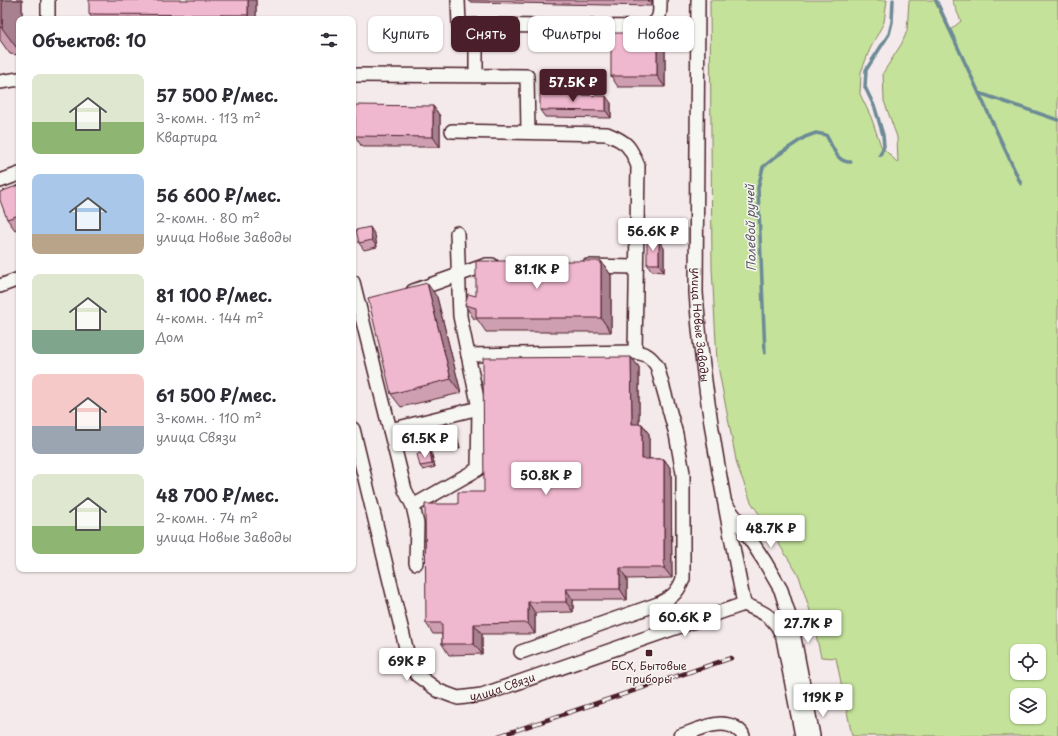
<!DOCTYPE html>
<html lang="ru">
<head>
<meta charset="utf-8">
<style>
	body { margin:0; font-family:"Playpen Sans",sans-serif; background:#f7f7f7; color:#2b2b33; height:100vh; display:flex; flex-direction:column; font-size:15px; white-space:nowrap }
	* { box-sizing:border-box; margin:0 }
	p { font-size:13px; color:#7c7c81 }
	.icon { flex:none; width:22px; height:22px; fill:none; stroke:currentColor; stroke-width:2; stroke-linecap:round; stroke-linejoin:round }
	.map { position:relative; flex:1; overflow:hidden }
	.drawer { position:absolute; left:16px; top:16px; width:340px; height:556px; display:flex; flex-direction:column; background:#fff; border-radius:8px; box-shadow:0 1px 3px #0004 }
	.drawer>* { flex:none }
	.hud { position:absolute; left:368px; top:16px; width:380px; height:36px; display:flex; gap:8px }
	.tools { position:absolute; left:1010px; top:644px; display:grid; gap:8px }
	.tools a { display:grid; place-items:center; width:36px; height:36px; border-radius:8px; background:#fff; box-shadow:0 1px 3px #0004; font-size:20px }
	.price { position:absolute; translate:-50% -34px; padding:0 9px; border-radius:4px; background:#fff; color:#222; font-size:13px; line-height:26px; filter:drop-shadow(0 1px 2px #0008) }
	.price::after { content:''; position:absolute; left:50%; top:24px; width:12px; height:9px; margin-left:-6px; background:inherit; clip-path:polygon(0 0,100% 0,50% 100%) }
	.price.on { background:#4a1f2b; color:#fff }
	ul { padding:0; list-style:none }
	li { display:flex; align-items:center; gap:12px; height:100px; padding:0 16px }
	li span { display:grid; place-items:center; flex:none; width:112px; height:80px; border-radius:8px; color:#555 }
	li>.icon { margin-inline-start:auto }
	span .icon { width:48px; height:48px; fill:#fffc; stroke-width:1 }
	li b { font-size:17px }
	h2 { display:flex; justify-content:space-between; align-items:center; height:48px; padding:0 16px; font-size:17px }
	.tag { padding:0 14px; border-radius:8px; background:#fff; box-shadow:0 1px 3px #0004; font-size:14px; line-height:36px }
	.tag.on { background:#4a1f2b; color:#fff }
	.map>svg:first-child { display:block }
	.green { fill:#c4e29a; stroke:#878062; fill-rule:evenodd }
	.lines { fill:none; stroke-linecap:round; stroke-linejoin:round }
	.stream { stroke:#6c8a96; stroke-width:3.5 }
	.minor-casing { stroke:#4a1f2b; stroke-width:16 }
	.minor { stroke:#f6f6f2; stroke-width:13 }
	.rail-casing { stroke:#4a1f2b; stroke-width:4.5 }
	.rail { stroke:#f6f6f2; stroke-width:3; stroke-dasharray:9; stroke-linecap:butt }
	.wall { fill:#ce9eb1; stroke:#4a1f2b }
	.shaded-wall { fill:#a88190; stroke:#4a1f2b }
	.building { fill:#f0b8ce; stroke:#4a1f2b }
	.poi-dot { fill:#4a1f2b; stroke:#f6f6f2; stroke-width:1.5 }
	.labels { text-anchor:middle; stroke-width:3; stroke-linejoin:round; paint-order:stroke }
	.street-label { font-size:11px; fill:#4a1f2b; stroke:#f6f6f2 }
	.poi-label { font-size:11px; fill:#4a1f2b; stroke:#f6f6f2 }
	.water-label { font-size:12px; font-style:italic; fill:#5b5561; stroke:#f6f6f2 }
</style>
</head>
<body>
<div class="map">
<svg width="1058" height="736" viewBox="0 0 1058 736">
	<rect width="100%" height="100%" fill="#f5eaeb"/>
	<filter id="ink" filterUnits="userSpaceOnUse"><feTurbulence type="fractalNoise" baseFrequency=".025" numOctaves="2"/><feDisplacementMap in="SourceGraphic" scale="8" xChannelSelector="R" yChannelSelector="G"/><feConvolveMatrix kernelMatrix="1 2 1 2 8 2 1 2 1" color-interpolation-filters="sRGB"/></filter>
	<g filter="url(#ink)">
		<path class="green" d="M710,0H887L884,22L870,49L861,72L860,94L871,117L881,146L898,163L897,137L884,101L883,73L902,43L907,31L909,0H934L949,31L961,21L952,0H1058V736H852L836,658L821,657L812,617L799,576L772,533L751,502L737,465L717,361L712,268ZM1017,651H1039V673H1017ZM1017,695H1039V717H1017Z"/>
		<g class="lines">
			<g class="stream">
				<polyline points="936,0 1021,184"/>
				<polyline points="979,93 1058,120"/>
				<polyline points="880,155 884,146 883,135 875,108 865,87 866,70 889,34 892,22 893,0"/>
				<path d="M765,353L758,188L763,167L778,155L805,137L816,133L826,135C833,146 836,163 851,162"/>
			</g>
			<g class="minor-casing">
				<g id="minor">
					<path d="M458,0L459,25L647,27C661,21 660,14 660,0"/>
					<path id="s1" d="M698,0L696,292C703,397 724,501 744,604"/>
					<polyline points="48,19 48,0"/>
					<polyline points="353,75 527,76 528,132"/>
					<polyline points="476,75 476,25"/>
					<polyline points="0,82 19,79"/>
					<path d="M452,131L607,134C627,142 630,146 638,166L635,352"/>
					<polyline points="0,181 19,174"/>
					<polyline points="588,266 636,267"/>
					<polyline points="353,282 405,490 413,506 417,524 416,563"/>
					<polyline points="0,286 19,279"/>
					<polyline points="413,291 486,265 492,265"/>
					<path d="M468,355L635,352C647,354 650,356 657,366L676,434L683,473V579C677,594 672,597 658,604L521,652"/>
					<path id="s2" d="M353,429L409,660L417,675L439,691L458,698L482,695L744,604C763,612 776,617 783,638L802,736"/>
					<polyline points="390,430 479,408"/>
					<polyline points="726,505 738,521 765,562 781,590 791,622 813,736"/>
					<polyline points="413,506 478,469 479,408 460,316 457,233"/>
					<path d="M680,736C698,730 721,717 737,729C740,731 742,732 743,736"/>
				</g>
			</g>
			<use href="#minor" class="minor"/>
			<g class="rail-casing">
				<polyline id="rail" points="499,736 731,658"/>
			</g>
			<use href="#rail" class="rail"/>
		</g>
		<g class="wall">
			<polygon points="0,0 22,0 22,19 19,19 19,55 10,54 0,40"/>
			<polygon points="256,0 256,19 93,19 89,14"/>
			<polygon points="468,0 652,0 652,6 469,2"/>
			<polygon points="665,44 665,87 618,87 611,76"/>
			<polygon points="611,103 611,118 545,117 540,110"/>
			<polygon points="433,106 440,116 440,147 362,147 355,136"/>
			<polygon points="19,185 19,228 15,230 7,219"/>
			<polygon points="375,235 377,247 364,250 359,243"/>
			<polygon points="659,241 664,248 664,272 652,271 647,264"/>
			<polygon points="601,261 611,275 611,332 486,332 477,319 474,319 465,305 476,296"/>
			<polygon points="437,297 461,393 401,407 391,394"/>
			<polygon points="631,357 639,367 639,424 642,424 649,434 649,459 664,459 671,469 672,578 627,579 627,600 573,600 573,612 535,613 535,634 482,634 482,654 449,655 442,644 442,634 433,634 426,623 458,504 484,492"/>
			<polygon points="452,428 457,436 460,448 446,451 441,444"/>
			<polygon points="430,451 432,455 435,467 423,470 420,466"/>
		</g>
		<g class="shaded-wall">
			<polygon points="2,0 22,0 22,19 19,19 19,51 2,28"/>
			<polygon points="248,0 256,0 256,19 251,19 248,15"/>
			<polygon points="648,0 652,0 652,6"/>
			<polygon points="657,33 665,44 665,87 657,76"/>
			<polygon points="606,96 611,103 611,118 606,111"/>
			<polygon points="433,106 440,116 440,147 433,137"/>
			<polygon points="370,227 375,235 377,247 372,240"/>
			<polygon points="659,241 664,248 664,272 659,264"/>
			<polygon points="601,261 611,275 611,332 601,318"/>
			<polygon points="427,283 437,297 461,393 451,379"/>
			<polygon points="631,357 639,367 639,434 632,424"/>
			<polygon points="642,424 649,434 649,470 642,459"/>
			<polygon points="452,428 457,436 460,448 455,440"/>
			<polygon points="430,451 432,455 435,467 432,464"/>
			<polygon points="664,459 671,469 672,578 664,568"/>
			<polygon points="620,568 627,579 627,600 620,589"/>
			<polygon points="566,589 573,600 573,612 566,602"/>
			<polygon points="528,602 535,613 535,634 528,623"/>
			<polygon points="474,624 482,634 482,654 474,644"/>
		</g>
		<g class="building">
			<polygon points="0,0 2,0 2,28 0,27"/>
			<polygon points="89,0 248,0 248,15 89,14"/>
			<rect x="611" y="33" width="46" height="43"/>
			<polygon points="540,94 606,96 606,111 540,110"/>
			<polygon points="355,105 433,106 433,137 355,136"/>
			<polygon points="19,185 19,215 7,219 0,200 0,192"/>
			<polygon points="370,227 372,240 359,243 356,230"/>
			<rect x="647" y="241" width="12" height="23"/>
			<polygon points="476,261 601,261 601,318 476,318 476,308 465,305 468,294 476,296"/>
			<polygon points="427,283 451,379 391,394 368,298"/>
			<polygon points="631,357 632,424 642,424 642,459 664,459 664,568 620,568 620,589 566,589 566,602 528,602 528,623 474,624 474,644 442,644 442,623 426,623 425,504 458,504 458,492 484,492 483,358"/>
			<polygon points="452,428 455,440 441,444 438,432"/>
			<polygon points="430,451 432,464 420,466 417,454"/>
		</g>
	</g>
	<rect class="poi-dot" x="645" y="649" width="8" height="8" rx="2"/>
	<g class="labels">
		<g class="street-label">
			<text dy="4" stroke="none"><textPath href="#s1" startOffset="325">улица Новые Заводы</textPath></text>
			<text dy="4" stroke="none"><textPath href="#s2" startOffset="348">улица Связи</textPath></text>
		</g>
		<g class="poi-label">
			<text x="649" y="670">БСХ, Бытовые<tspan x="649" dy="13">приборы</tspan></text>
		</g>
		<g class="water-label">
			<text transform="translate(751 228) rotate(-91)" y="4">Полевой ручей</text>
		</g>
	</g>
</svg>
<div class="tools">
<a><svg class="icon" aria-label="locate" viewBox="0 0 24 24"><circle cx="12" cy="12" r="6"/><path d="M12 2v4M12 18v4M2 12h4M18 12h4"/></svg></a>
<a><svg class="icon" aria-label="layers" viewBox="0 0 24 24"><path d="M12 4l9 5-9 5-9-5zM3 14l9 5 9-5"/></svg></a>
</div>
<b class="price on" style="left:573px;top:103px">57.5K ₽</b>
<b class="price" style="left:653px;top:252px">56.6K ₽</b>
<b class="price" style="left:537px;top:290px">81.1K ₽</b>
<b class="price" style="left:425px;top:459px">61.5K ₽</b>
<b class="price" style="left:546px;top:496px">50.8K ₽</b>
<b class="price" style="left:771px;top:549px">48.7K ₽</b>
<b class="price" style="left:685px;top:638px">60.6K ₽</b>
<b class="price" style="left:808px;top:644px">27.7K ₽</b>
<b class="price" style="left:407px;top:682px">69K ₽</b>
<b class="price" style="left:823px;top:718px">119K ₽</b>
<div class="hud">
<a class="tag">Купить</a>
<a class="tag on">Снять</a>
<a class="tag">Фильтры</a>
<a class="tag">Новое</a>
</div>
<section class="drawer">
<h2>Объектов: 10<svg class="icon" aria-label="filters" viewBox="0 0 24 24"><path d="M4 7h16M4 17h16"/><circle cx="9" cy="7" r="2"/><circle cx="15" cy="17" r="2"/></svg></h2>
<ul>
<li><span style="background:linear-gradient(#dfe7d0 60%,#8fb573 0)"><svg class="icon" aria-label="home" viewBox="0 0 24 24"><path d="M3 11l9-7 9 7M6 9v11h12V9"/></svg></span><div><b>57 500 ₽/мес.</b><p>3-комн. · 113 m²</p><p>Квартира</p></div></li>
<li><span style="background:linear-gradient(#a9c7e8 75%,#b9a48a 0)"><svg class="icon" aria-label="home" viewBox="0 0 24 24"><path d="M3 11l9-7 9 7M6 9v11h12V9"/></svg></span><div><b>56 600 ₽/мес.</b><p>2-комн. · 80 m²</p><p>улица Новые Заводы</p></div></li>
<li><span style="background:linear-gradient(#dfe7d0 70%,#7fa58c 0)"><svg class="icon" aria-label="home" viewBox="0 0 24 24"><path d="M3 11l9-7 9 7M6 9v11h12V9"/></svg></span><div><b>81 100 ₽/мес.</b><p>4-комн. · 144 m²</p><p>Дом</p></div></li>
<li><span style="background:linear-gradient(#f6c9c9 65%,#9aa5b1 0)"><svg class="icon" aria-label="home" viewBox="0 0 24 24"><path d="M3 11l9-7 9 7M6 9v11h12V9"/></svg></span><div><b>61 500 ₽/мес.</b><p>3-комн. · 110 m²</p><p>улица Связи</p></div></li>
<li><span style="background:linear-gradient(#dfe7d0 65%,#8fb573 0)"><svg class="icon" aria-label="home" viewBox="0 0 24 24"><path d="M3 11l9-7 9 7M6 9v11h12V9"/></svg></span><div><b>48 700 ₽/мес.</b><p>2-комн. · 74 m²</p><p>улица Новые Заводы</p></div></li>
</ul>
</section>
</div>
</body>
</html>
